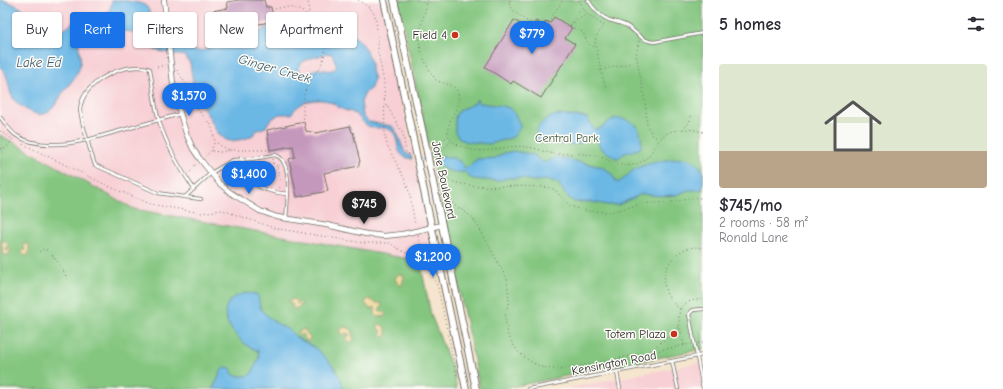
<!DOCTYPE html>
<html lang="en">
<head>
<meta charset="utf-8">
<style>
	body { margin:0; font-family:"Comic Neue",sans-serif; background:#f7f7f7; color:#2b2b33; height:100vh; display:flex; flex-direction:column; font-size:15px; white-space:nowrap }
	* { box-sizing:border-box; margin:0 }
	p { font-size:13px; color:#7c7c81 }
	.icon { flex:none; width:22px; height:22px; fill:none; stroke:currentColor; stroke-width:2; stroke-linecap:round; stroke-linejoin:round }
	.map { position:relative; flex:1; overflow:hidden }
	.side { display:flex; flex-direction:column; background:#fff; width:300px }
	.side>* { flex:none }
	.banner { position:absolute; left:12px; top:12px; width:380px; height:36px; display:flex; gap:8px }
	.price { position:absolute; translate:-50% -34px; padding:0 9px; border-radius:14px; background:#1a73e8; color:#fff; font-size:13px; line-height:26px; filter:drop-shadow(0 1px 2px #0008) }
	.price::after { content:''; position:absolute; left:50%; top:24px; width:12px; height:9px; margin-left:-6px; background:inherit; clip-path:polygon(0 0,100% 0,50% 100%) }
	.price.active { background:#222; color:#fff }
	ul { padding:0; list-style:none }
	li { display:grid; align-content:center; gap:8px; height:212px; padding:0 16px }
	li+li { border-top:1px solid #e1e1e2 }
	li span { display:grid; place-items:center; height:124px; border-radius:4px; color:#555 }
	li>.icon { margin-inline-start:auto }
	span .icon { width:72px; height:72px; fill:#fffc; stroke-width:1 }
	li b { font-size:17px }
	h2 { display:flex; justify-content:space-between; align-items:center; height:48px; padding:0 16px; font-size:17px }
	.chip { padding:0 14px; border-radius:4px; background:#fff; box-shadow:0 1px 3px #0004; font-size:14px; line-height:36px }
	.chip.active { background:#1a73e8; color:#fff }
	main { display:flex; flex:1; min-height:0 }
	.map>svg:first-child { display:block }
	.built { fill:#f7cfd4 }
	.green { fill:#84c680; stroke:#587856 }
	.sand { fill:#eeda9e; stroke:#8c8264 }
	.water { fill:#6cb8e5; stroke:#4c7288; fill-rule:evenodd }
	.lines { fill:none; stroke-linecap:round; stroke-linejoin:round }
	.stream { stroke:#6cb8e5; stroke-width:1.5 }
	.building { fill:#c498bc }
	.lane-casing { stroke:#726c64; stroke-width:4 }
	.street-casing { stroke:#726c64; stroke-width:6 }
	.secondary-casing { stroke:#726c64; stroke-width:8 }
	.path { stroke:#726c64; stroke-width:1; stroke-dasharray:1 3; stroke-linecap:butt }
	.lane { stroke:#fff; stroke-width:2.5 }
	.street { stroke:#fff; stroke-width:4.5 }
	.secondary { stroke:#fff; stroke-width:6 }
	.secondary-bridge-casing { stroke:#726c64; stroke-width:8; stroke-linecap:butt }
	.secondary-bridge { stroke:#fff; stroke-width:6 }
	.poi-dot { fill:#c8321e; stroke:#fdfcf7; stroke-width:1.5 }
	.labels { text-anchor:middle; stroke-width:3; stroke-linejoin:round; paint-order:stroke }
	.poi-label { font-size:12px; fill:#2b2b2b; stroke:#fdfcf7; text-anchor:end }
	.park-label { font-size:12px; fill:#4a6149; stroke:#fdfcf7 }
	.street-label { font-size:12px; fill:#2b2b2b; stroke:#fdfcf7 }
	.water-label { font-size:13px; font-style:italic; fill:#425c6c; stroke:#fdfcf7 }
</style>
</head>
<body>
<main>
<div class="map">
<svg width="703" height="389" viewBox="0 0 703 389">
	<rect width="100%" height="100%" fill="#fdfcf7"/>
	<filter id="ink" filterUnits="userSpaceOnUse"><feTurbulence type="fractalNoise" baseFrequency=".025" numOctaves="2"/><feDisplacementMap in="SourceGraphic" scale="8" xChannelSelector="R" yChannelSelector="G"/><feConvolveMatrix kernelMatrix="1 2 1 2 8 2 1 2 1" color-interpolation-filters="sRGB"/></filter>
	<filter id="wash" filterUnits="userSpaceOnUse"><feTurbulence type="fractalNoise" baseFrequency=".012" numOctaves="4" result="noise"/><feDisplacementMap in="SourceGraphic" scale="16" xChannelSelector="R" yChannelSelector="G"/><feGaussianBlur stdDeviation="0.9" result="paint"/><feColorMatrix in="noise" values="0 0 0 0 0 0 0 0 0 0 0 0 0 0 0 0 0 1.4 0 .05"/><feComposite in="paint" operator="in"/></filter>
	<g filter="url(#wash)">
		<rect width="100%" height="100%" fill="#f5e5ce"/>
		<g class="built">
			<polygon points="0,0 381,0 435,258 420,261 134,209 0,135"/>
			<polygon points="703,362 703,389 564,389"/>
		</g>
		<g class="green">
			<polygon points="398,0 703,0 703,349 501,389 480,389"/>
			<polygon points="0,135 134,209 420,261 431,315 454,373 457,389 0,389"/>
		</g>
		<g class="sand">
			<polygon points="4,240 8,244 6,250 8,251 9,248 11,250 8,255 4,255 2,251 3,248 1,245"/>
			<polygon points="23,244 29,244 29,254 26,256 22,253 22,251 25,250"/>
			<polygon points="398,274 403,275 404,276 402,285 399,285 395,279"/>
			<polygon points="293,299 296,301 297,304 299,302 301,303 301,305 297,308 293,309 292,307 293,305 288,302"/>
			<polygon points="369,299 376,303 381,303 382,305 379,310 386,313 385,316 379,317 375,316 375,307 370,309 365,303 367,300"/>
			<polygon points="380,324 385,327 386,332 387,334 384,337 381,335 382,331 378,329 378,325"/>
			<polygon points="344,327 349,328 353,332 352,336 354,339 351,343 345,338 349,336 349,334 347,333 343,335 340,330"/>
			<polygon points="304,329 310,338 309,341 303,338 304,336 303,333 299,336 297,333"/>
		</g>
		<g class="water">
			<path d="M0,0C11,0 34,16 44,22C49,25 53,30 60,30C69,30 72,19 81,18C85,18 89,20 93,20C105,19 111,11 112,0C119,0 142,1 147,7C150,11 151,17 151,22C151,27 150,32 154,37C160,43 175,43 183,45C188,47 193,51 198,51C203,51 208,49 212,46L215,37L230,33L231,35L236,34V31L247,29L248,34L264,31V28L270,27L275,34L295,44L302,46L307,45L331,35L341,33H346L357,38L362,43L371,62V71L374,79L371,88L365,93L361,102L363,116L369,122L392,126L397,133L405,153L411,156L412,159C392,156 402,142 392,131C385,125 376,130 368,126C363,123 360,117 355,114C351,111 345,111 340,108C337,106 333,103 330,102C322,98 307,100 300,105C296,107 294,111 291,114H279L269,121L266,127L257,130L253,135L245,139L231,141L226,140L217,132L211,120L195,95L190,63L185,56L180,55H176L155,50L141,38L131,32L111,29L102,33L89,31C71,38 83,53 80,66C77,77 68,85 62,94C60,96 60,98 59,99C49,116 41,119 24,108C20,105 15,102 13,98C7,88 10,74 0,67ZM326,53L332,54L337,66C330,76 321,65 312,71C310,72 309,74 308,75L301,76C292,58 317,59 326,53Z"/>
			<polygon points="477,99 479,103 503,106 509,108 515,114 520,125 520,128 514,136 511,138 490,144 468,142 460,139 455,132 455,118 457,113 462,109 475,103"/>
			<path d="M557,115L584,117L587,118L594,129C603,130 606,122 613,119C617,118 620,119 623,119C639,123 640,130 642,145L639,149L623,154L619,158H616L600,148L596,136C589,135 587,140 582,143C574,146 543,145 537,140C532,127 547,117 557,115Z"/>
			<path d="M514,151L534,155L542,162H545L557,157L602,167L611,173L617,183C625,180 630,171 637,168C648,163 681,155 692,160C697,162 700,167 703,171V188L699,190H689L676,195L662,196L642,194L618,205H608L592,202H574L566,195L558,183L549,180L532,181L522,178H508L497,181L473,179L470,177L465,172C449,173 448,171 435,163L434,160L442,157H451L461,162L465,168H467L477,159L495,158L504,153Z"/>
			<path d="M246,293L256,294L258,296L260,307L262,311L273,321L290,331L297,338L314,347L322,354L334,367L341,379L344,389H213L222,370L225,367L231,368L233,374L236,376H248L252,373L259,358L258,351C253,348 248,347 244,343C225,327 213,301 246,293Z"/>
		</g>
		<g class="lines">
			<polyline class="stream" points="419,159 427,160"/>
		</g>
		<g id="blocks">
			<g class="building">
				<polygon points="239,0 264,0 266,7 271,7 274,21 230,30 231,33 217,36 216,32 211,34 207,12 228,8 227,2"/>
				<polygon points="554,17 572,28 565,38 575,44 541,98 513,81 511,84 485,67 514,20 530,30 536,21 543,26 546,21 550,23"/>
				<polygon points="304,122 306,131 316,133 350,126 352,132 353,132 360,162 359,162 359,166 324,173 328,191 297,197 289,159 295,157 293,146 270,150 267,130"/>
			</g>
		</g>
	</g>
	<g filter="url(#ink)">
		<use href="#blocks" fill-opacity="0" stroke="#726c64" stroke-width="1"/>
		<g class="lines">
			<g class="lane-casing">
				<g id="lane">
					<path d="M588,0C593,8 599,16 609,20C615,22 621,23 627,26C637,32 641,41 654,42L703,33"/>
					<polyline points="167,21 191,15"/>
					<path d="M0,117C5,123 10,132 17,136C37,148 64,145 87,140L180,114"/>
					<path d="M241,158C251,186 259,191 288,194"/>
					<path d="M194,189C179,167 167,146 159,121C154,104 153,86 150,69C146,67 142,67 138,67C115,67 83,84 80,109C80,113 82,118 82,121C86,136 90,151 95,165L158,193L185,197L211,173L233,160L252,159L275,155C294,160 287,204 286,219"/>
					<polyline points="185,197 201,199"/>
					<polyline points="703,309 693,310 689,314 703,389"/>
					<polyline points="672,361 678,389"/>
					<polyline points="617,372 620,389"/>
					<polyline points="528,389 703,355"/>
				</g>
			</g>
			<g class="street-casing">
				<polyline id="street" points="164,0 174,93 186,133 193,149 200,159 219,183 231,193 260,211 277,217 327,225 366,234 384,236 403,234 442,225"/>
			</g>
			<g class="secondary-casing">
				<g id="secondary">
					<polyline points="384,0 416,153"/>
					<polyline points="394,0 427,152"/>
					<polyline points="418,163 466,389"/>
					<polyline points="429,163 476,389"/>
				</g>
			</g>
			<g class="path">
				<polyline points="358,0 370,8 375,15 378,36 378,52 384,82 385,136 387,145 406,182 410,195 415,225"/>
				<path d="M427,0C426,10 422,20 420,31C417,48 426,66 436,80C442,84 450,83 455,88C470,104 433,129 455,143C482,160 501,143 527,147C537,148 546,153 556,154C568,154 581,153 593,155C608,157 619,170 636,164C651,159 651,149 660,139C670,127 690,128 703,132"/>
				<path d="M510,0L509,3C514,14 524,19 534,25"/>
				<polyline points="579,0 587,14 604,26 596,37 595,42 602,75 606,88"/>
				<path d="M271,10C276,9 282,7 286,7C311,9 329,33 324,57C322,65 317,71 312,78C302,91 302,106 304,122"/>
				<polyline points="307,15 309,13 308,0"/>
				<polyline points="548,22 563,0"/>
				<polyline points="570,25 587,14"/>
				<path d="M570,26C573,29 579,29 582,32C588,39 584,44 596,47"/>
				<polyline points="570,26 582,7"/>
				<polyline points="639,41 636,55 645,100 647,125 652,135 659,139"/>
				<polyline points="157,67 167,65"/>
				<polyline points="177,70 193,96 198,110 211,125 213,132 215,141 211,151 205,156"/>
				<polyline points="601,70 636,62"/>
				<polyline points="386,104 403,134 406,153 411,155"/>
				<polyline points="682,130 689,123 692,114"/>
				<polyline points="0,131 11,138"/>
				<polyline points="23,144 108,186 150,204 201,213 222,210 274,228 363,243 390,243 397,248 414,257 424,259"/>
				<polyline points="0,149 7,147 13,139"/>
				<polyline points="433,149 439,142 448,136"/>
				<polyline points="230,150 269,150 271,152"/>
				<polyline points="212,151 221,152 230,150 221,146 216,142"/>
				<polyline points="273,159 273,163 277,166"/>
				<polyline points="434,159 451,141"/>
				<polyline points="249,166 261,162 273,163"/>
				<polyline points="190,172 193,169 196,163"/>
				<polyline points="438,174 453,204 472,217 481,231 507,279 509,299 505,318 508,335 517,351 528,360 541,367 555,369 568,368 691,344"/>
				<path d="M439,175C463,193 520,183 551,188L555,190L570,206L586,211L610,212L646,203H666L693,198H703"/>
				<polyline points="279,188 280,179 277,166 280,165"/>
				<polyline points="418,236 426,266 432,275 438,288 457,376"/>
				<path d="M39,252L44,249C52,251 65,272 68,281"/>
				<path d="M680,309C674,304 669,299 666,292C658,269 678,242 703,248"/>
				<polyline points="698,343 703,342"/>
				<path d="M684,345C682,334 673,311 685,304C690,300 697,300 703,299"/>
				<polyline points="651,351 680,326"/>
			</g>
			<use href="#lane" class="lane"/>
			<use href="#street" class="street"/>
			<use href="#secondary" class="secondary"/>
			<g class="secondary-bridge-casing">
				<g id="secondary-bridge">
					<polyline points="427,152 429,163"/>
					<polyline points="416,153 418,163"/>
				</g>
			</g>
			<use href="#secondary-bridge" class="secondary-bridge"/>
		</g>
	</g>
	<g class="poi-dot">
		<circle cx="455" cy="35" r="4"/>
		<circle cx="674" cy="334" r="4"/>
	</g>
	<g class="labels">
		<g class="poi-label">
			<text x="447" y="39">Field 4</text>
			<text x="666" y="338">Totem Plaza</text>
		</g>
		<g class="park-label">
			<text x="567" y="142">Central Park</text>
		</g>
		<g class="street-label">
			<text transform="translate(444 180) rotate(78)" y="4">Jorie Boulevard</text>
			<text transform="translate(614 363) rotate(-11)" y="4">Kensington Road</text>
		</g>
		<g class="water-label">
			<text x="39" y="67">Lake Ed</text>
			<text transform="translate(275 68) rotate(16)" y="5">Ginger Creek</text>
		</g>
	</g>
</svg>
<b class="price" style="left:532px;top:55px">$779</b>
<b class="price" style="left:189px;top:117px">$1,570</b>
<b class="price" style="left:249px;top:195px">$1,400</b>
<b class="price active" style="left:364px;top:225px">$745</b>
<b class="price" style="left:433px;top:278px">$1,200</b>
<div class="banner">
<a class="chip">Buy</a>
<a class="chip active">Rent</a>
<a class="chip">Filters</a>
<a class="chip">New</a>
<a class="chip">Apartment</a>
</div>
</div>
<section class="side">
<h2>5 homes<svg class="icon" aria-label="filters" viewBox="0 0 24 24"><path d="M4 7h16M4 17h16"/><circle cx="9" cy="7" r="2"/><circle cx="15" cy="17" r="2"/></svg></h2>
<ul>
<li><span style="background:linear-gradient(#dfe7d0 70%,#b9a48a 0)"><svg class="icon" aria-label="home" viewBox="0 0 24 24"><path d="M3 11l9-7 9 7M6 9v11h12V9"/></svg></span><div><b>$745/mo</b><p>2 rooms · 58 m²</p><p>Ronald Lane</p></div></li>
</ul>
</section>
</main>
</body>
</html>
